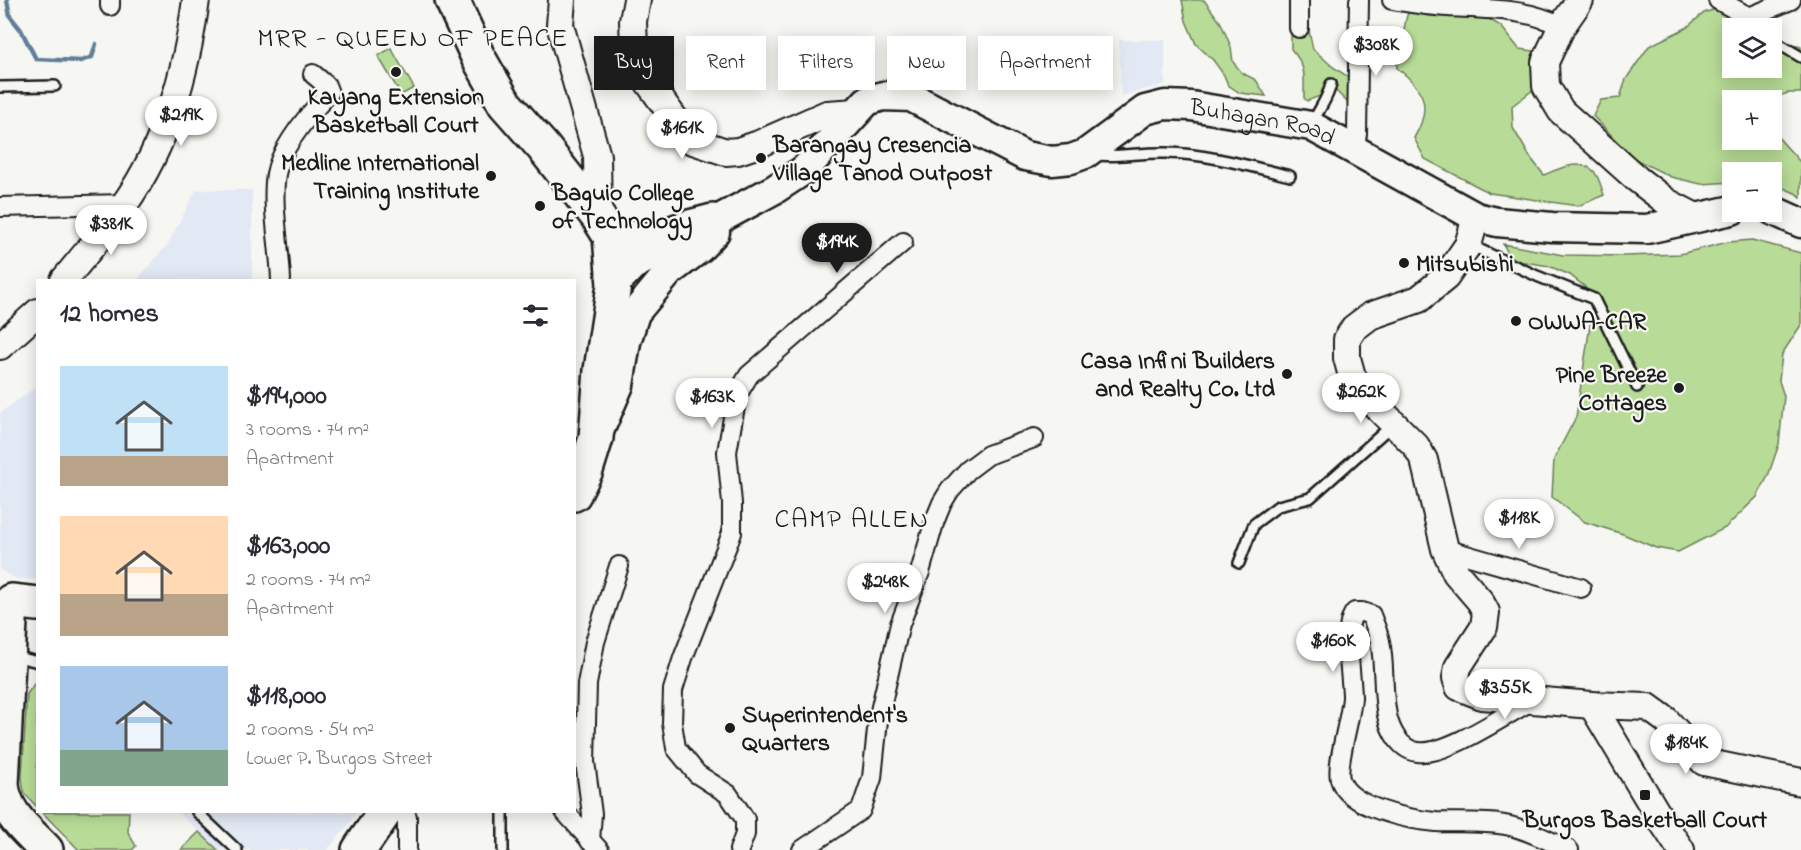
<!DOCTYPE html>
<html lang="en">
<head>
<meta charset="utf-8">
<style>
	body { margin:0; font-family:"Indie Flower",sans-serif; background:#f7f7f7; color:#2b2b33; height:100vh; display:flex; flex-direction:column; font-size:22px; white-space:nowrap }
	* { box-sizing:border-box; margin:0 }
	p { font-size:20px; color:#7c7c81 }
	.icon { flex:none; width:33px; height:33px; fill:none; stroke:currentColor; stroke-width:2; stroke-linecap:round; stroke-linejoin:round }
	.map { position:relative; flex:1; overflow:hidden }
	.details { position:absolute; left:36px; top:279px; width:540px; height:534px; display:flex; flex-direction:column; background:#fff; border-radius:0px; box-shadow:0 3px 15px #0003 }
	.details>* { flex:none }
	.banner { position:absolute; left:594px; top:36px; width:570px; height:54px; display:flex; gap:12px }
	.tools { position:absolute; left:1722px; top:18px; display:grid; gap:12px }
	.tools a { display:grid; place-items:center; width:60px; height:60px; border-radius:0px; background:#fff; box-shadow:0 3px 15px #0003; font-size:30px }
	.price { position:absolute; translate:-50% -51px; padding:0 14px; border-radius:21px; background:#fff; color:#222; font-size:20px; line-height:39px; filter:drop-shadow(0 2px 3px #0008) }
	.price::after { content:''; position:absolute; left:50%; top:36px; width:18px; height:14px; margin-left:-9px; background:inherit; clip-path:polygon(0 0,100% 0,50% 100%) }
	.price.selected { background:#1c1c1c; color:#fff }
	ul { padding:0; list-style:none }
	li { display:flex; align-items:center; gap:18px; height:150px; padding:0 24px }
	li span { display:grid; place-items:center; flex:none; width:168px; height:120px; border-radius:0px; color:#555 }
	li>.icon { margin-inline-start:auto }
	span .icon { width:72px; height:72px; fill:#fffc; stroke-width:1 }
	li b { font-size:26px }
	h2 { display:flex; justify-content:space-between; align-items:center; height:72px; padding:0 24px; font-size:26px }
	.chip { padding:0 21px; border-radius:0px; background:#fff; box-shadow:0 3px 15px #0003; font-size:21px; line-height:54px }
	.chip.selected { background:#1c1c1c; color:#fff }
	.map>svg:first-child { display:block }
	.built { fill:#e2e8f4 }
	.green { fill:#b8dc97; stroke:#6a7c5a; stroke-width:1.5 }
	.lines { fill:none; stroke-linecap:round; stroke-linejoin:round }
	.stream { stroke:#617e98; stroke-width:4.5 }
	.lane-casing { stroke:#1c1c1c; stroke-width:14 }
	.street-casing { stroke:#1c1c1c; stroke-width:22 }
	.secondary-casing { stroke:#1c1c1c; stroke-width:30 }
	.primary-casing { stroke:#1c1c1c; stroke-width:33 }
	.highway-casing { stroke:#1c1c1c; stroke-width:38 }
	.lane { stroke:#f6f6f2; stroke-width:9 }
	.street { stroke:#f6f6f2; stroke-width:18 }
	.secondary { stroke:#f6f6f2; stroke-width:26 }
	.primary { stroke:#f6f6f2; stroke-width:28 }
	.highway { stroke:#f6f6f2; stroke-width:33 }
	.poi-dot { fill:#1c1c1c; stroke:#f6f6f2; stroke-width:2 }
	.labels { text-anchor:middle; stroke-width:4.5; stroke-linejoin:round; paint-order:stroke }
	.poi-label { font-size:24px; font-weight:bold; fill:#1c1c1c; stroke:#f6f6f2; text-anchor:start }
	.street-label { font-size:24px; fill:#1c1c1c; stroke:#f6f6f2 }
	.quarter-label { font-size:27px; letter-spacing:1.5px; fill:#1c1c1c; stroke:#f6f6f2 }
</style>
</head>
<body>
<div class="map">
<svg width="1801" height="850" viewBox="0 0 1801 850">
	<rect width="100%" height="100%" fill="#f6f6f2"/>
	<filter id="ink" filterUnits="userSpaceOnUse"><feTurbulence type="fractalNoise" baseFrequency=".0167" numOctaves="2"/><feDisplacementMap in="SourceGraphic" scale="12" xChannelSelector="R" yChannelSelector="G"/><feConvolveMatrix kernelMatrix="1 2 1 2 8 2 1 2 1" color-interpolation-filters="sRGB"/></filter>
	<g filter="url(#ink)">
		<g class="built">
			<polygon points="1119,40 1165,40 1165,84 1121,96"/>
			<polygon points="196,190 252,190 252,280 137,280 168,244"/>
			<polygon points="37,386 37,580 17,579 0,570 0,413"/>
			<polygon points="178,812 358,812 341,834 327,850 218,850"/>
		</g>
		<g class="green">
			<polygon points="1182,0 1204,0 1221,23 1231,47 1233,62 1242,73 1256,80 1266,96 1240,93 1228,85 1224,75 1213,60 1196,44 1186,21"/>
			<path d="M1414,5L1485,17L1501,26L1519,49L1549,53L1538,86L1512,106L1513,128L1530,157L1544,175C1560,168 1587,156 1597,176C1600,182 1602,189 1604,195L1578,206L1490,193L1425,159L1414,138C1433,106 1424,89 1397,68L1396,46L1403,34L1407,15Z"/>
			<polygon points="1724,6 1762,28 1732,28 1732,68 1772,68 1772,35 1784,42 1801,47 1801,93 1788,93 1773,98 1772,104 1772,100 1732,100 1732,140 1772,140 1772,126 1776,135 1801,163 1801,197 1795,193 1772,183 1772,172 1732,172 1732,182 1701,184 1671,177 1633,158 1593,116 1601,100 1620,98 1626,79 1649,46 1686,28 1704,13"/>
			<path d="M1300,26L1309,31L1313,49L1333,67L1353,80L1349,104L1335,90H1322L1320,96L1307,101L1304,98C1304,75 1307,67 1291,49V35Z"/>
			<polygon points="391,48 414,88 401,95 378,56"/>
			<polygon points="1752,240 1801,253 1801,325 1782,354 1779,381 1784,396 1779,444 1768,476 1757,497 1725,528 1678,552 1656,548 1623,534 1585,522 1552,497 1554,459 1576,417 1592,312 1585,287 1570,275 1549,266 1512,260 1503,244 1563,255 1626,256 1680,254 1728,242"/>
			<polygon points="37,680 37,807 24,793 22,777 27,694"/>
			<polygon points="42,812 129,812 128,832 136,846 132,850 79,850"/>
			<polygon points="199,832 218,850 181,850"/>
		</g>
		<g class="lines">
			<polyline class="stream" points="7,0 10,16 21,30 36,59 81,61 92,57 96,44"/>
			<g class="lane-casing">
				<g id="lane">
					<polyline points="1749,17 1761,28"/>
					<polyline points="1772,40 1801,57"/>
					<polyline points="0,87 55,86"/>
					<path d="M1312,124C1318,110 1328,99 1331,84"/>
					<path d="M1096,155C1120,157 1143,152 1166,153C1209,154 1249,166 1290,176"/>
					<polyline points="1470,245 1537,276 1594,299 1637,387"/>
					<polyline points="1239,563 1254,524 1278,506 1310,498 1391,426"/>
					<polyline points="14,656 38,662"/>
					<polyline points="197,812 237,850"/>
					<polyline points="503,812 503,850"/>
				</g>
			</g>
			<g class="street-casing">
				<g id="street">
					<path d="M1392,0C1411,3 1429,6 1448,7C1487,9 1525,8 1562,26"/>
					<polyline points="1718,0 1749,17 1791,0"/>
					<polyline points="110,6 110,0"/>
					<polyline points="1299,28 1299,0"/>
					<polyline points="1354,150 1357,134 1359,0"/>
					<polyline points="0,207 124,204"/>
					<path d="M281,280C280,248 271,205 276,174C281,146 310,113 329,93L326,85L313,74"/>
					<polyline points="1445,549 1581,588"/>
					<path d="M1531,701C1505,715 1446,756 1418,752C1400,750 1390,730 1387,715C1382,691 1385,665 1380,641C1378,632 1374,623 1371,615L1362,612H1355C1342,627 1352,676 1352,697C1351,718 1336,763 1340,779C1348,808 1411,820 1436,822C1459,823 1482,821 1505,825C1527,829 1549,841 1569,850"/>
					<polyline points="405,812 407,817 407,850"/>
					<polyline points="565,812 599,850"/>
					<polyline points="590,841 592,814 585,762 587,684 595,642 619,566"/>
					<polyline points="739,850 745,834 745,819 728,794 697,774 676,748 672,723 673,690 683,658 732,533 732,503 727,452 737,395 749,375 903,242"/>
					<polyline points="802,850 861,810 872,778 878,720 900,624 920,572 935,520 942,503 950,490 968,470 988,455 1034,438"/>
				</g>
			</g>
			<g class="secondary-casing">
				<g id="secondary">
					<polyline points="562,0 560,25 597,156 598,217"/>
					<polyline points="637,0 633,21 634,49 643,75 690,140 726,152 738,151 759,144 827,114 857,112"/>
					<polyline points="1580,0 1562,26 1545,62 1546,86 1561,111 1637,179 1667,202 1696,217"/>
					<polyline points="1476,217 1468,245 1446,277 1419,299 1370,316 1354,328 1347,339 1347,358 1352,376 1361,391 1416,446 1424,460 1445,549 1456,573 1480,601 1486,612 1484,627 1458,667 1456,678 1459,687 1482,696 1495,697 1592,705 1648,707 1666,720 1704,762 1801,782"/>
					<path d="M64,280C84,256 105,231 124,205C167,144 186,73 196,0"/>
					<polyline points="0,346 38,312"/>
					<polyline points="1592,705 1658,815 1681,850"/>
				</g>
			</g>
			<g class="primary-casing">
				<g id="primary">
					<polyline points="1772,210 1801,223"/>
					<path id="s1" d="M614,285L632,266L775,189L804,170L867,101L883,96L911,97L1025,156L1052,161L1071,159L1085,154L1145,110L1165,105L1191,106L1311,126L1476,217L1497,222L1552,227L1647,229L1732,210"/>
					<polyline points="600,429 619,385 626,342 635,313 669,272 699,249 715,232"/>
				</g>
			</g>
			<g class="highway-casing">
				<g id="highway">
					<polyline points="452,0 478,57 505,104 543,147 598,217 610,236 614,285 601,370 596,438 586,470 574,494"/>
					<polyline points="610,236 652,240 686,228 713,221"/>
					<path d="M38,604L11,601L2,784C4,813 27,830 46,850"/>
					<polyline points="359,850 385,812"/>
				</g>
			</g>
			<use href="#lane" class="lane"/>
			<use href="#street" class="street"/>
			<use href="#secondary" class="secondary"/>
			<use href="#primary" class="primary"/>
			<use href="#highway" class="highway"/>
		</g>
	</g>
	<g class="poi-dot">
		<circle cx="396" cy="72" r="6"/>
		<circle cx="761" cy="158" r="6"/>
		<circle cx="491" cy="176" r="6"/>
		<circle cx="540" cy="206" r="6"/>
		<circle cx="1404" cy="263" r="6"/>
		<circle cx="1516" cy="321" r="6"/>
		<circle cx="1287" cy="374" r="6"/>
		<circle cx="1679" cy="388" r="6"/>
		<circle cx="730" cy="728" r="6"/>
		<rect x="1639" y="789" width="12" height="12" rx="3"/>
	</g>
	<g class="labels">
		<g class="poi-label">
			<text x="396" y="104" text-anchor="middle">Kayang Extension<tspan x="396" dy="28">Basketball Court</tspan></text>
			<text x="773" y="152">Barangay Cresencia<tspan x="773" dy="28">Village Tanod Outpost</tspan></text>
			<text x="479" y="170" text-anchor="end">Medline International<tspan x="479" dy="28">Training Institute</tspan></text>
			<text x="552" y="200">Baguio College<tspan x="552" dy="28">of Technology</tspan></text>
			<text x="1416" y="271">Mitsubishi</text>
			<text x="1528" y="329">OWWA-CAR</text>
			<text x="1275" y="368" text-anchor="end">Casa Infini Builders<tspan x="1275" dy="28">and Realty Co. Ltd</tspan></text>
			<text x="1667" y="382" text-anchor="end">Pine Breeze<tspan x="1667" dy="28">Cottages</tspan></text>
			<text x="742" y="722">Superintendent's<tspan x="742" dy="28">Quarters</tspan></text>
			<text x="1645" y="827" text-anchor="middle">Burgos Basketball Court</text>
		</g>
		<g class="street-label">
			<text dy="8" stroke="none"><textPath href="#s1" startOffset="746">Buhagan Road</textPath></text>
		</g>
		<g class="quarter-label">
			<text x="413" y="46">MRR - QUEEN OF PEACE</text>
			<text x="852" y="527">CAMP ALLEN</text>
		</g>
	</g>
</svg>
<div class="tools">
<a><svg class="icon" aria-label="layers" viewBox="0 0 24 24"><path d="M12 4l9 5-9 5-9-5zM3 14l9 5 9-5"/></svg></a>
<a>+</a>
<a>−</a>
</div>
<b class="price" style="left:1376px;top:77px">$308K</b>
<b class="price" style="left:181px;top:147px">$219K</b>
<b class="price" style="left:682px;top:160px">$161K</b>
<b class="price" style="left:111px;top:256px">$381K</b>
<b class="price selected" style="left:837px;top:274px">$194K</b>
<b class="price" style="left:1361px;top:424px">$262K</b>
<b class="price" style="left:712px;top:429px">$163K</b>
<b class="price" style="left:1519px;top:550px">$118K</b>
<b class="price" style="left:885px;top:614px">$248K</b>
<b class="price" style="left:1333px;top:673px">$160K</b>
<b class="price" style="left:1505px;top:720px">$355K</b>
<b class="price" style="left:1686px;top:775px">$184K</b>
<div class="banner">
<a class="chip selected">Buy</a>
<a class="chip">Rent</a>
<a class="chip">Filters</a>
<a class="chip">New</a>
<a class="chip">Apartment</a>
</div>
<section class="details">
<h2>12 homes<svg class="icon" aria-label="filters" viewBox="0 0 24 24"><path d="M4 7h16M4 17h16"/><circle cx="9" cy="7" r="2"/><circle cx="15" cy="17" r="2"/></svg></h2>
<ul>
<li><span style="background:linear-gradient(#bfe0f5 75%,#b9a48a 0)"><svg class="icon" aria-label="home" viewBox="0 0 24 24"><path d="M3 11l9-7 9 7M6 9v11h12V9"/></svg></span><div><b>$194,000</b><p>3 rooms · 74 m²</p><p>Apartment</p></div></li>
<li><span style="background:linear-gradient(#ffd9b3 65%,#b9a48a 0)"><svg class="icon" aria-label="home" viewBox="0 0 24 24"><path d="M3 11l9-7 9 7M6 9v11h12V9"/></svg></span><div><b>$163,000</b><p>2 rooms · 74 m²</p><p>Apartment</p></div></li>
<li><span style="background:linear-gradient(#a9c7e8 70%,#7fa58c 0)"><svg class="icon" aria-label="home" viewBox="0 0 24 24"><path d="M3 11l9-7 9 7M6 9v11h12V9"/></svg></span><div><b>$118,000</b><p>2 rooms · 54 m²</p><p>Lower P. Burgos Street</p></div></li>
</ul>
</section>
</div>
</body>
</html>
